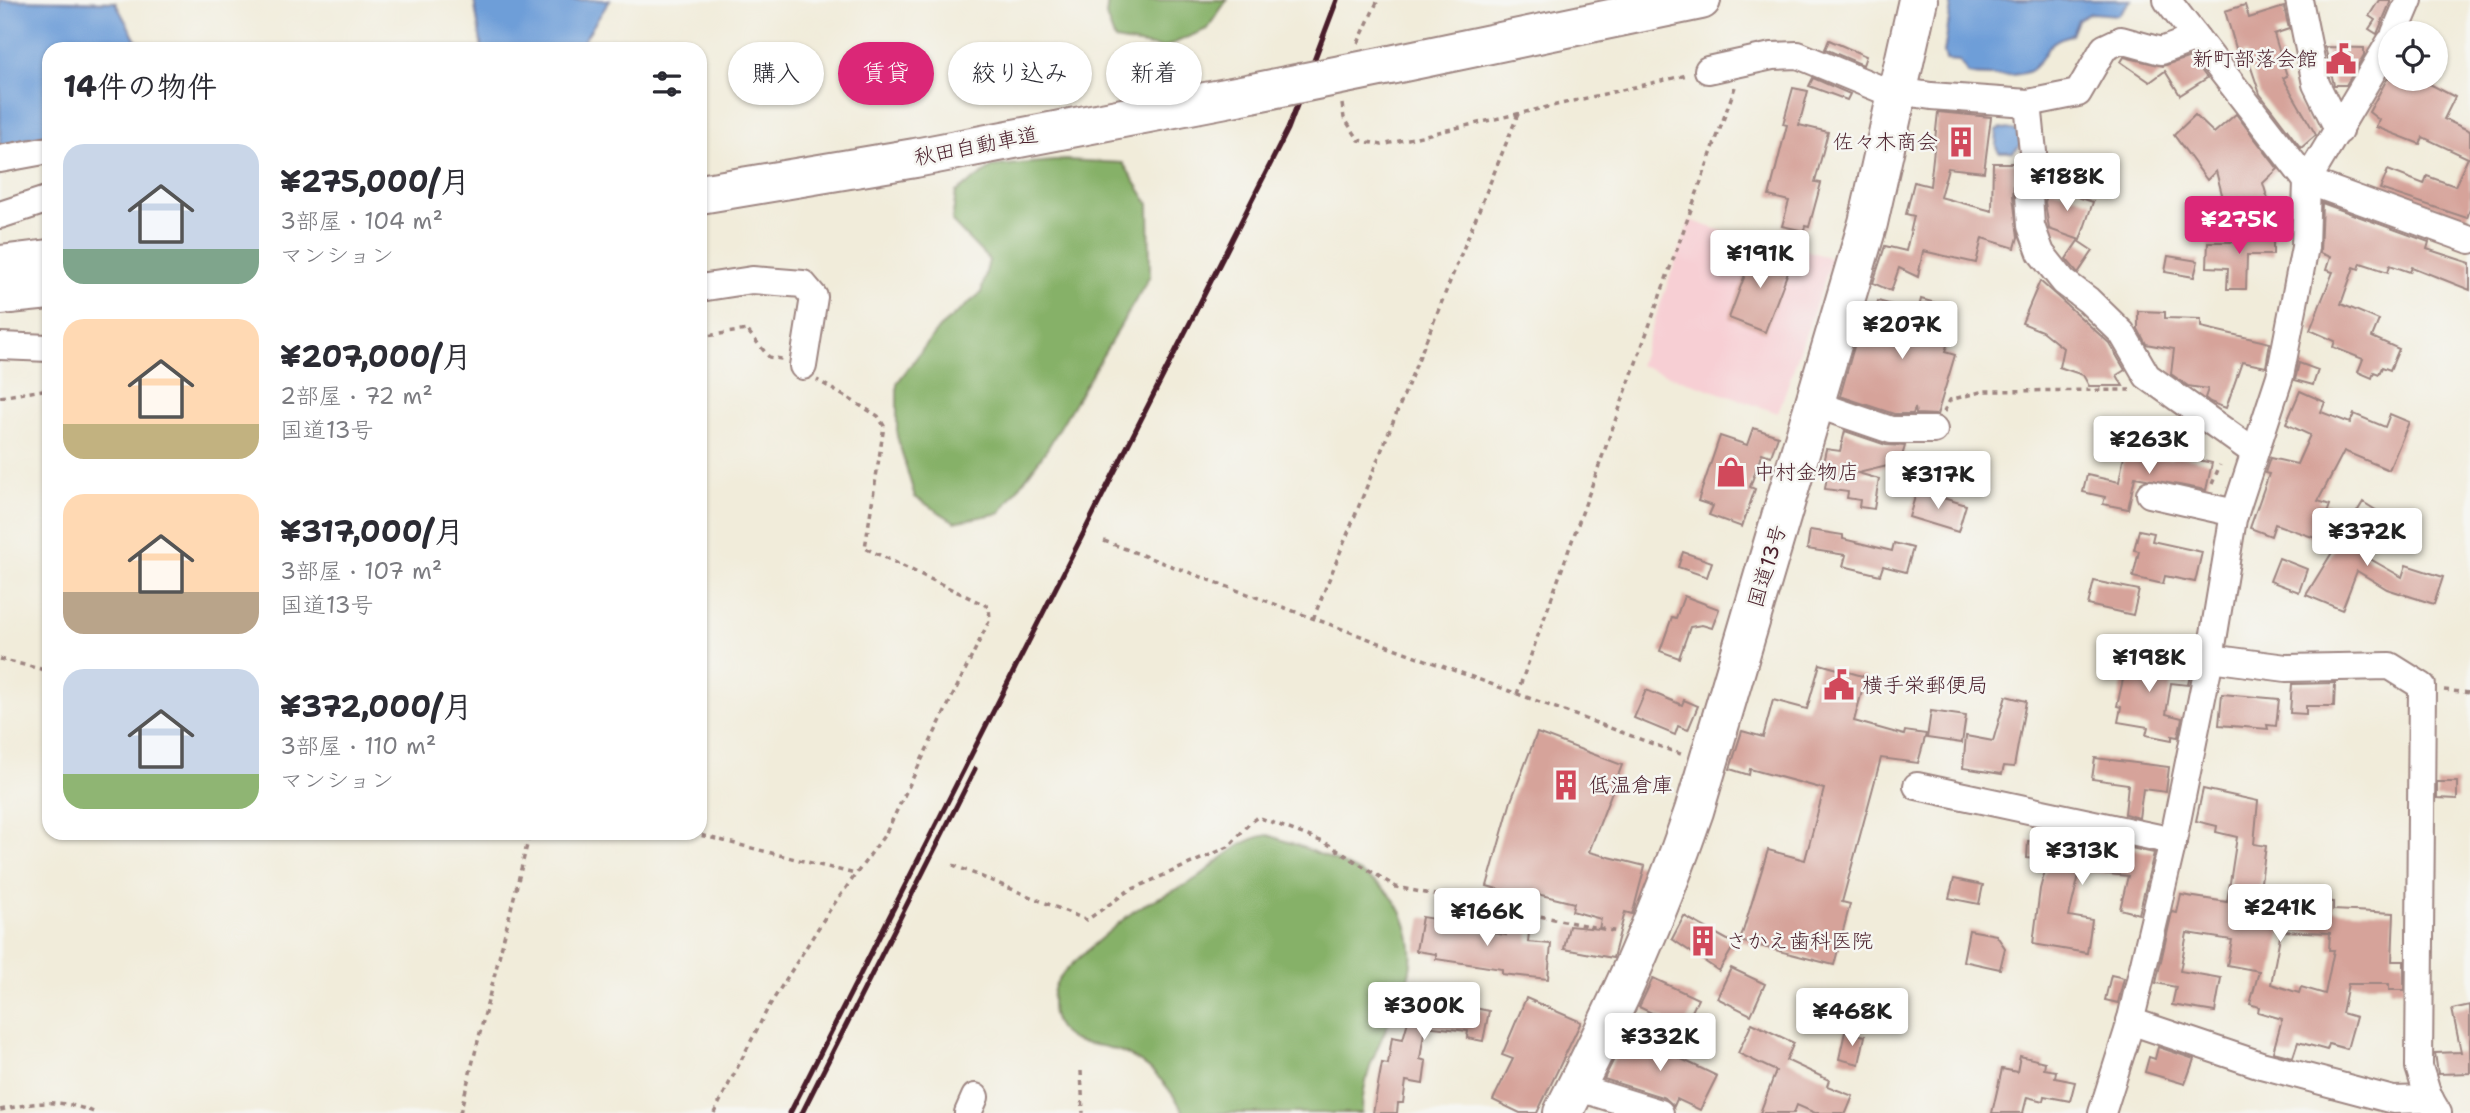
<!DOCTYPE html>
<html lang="ja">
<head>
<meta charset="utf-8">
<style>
	body { margin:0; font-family:"Shantell Sans","Klee One",sans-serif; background:#f7f7f7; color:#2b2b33; height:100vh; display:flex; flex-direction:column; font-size:26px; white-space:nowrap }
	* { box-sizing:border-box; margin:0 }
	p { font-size:23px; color:#7c7c81 }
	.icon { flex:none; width:38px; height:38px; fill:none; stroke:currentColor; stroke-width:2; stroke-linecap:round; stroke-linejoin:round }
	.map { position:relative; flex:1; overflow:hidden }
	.sheet { position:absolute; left:42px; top:42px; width:665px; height:798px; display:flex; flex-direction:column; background:#fff; border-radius:21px; box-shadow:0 2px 5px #0004 }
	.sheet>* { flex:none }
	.top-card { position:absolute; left:728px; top:42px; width:665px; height:63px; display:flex; gap:14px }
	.controls { position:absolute; left:2378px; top:21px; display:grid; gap:14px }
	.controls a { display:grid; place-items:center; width:70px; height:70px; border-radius:50%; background:#fff; box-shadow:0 2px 5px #0004; font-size:35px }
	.price { position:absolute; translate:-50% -60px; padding:0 16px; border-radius:7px; background:#fff; color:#222; font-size:23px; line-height:46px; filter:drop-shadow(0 2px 4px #0008) }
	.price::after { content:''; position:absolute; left:50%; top:42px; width:21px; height:16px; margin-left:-10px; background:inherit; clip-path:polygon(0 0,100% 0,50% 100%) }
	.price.active { background:#db2777; color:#fff }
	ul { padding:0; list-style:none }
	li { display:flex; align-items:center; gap:21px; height:175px; padding:0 21px }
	li span { display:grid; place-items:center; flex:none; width:196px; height:140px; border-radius:21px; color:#555 }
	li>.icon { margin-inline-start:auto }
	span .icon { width:84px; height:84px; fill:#fffc; stroke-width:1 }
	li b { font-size:30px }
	h2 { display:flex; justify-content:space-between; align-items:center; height:84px; padding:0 21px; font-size:30px }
	.pill { padding:0 24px; border-radius:32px; background:#fff; box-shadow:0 2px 5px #0004; font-size:24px; line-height:63px }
	.pill.active { background:#db2777; color:#fff }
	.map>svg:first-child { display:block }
	.built { fill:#f7cfd4 }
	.forest { fill:#86b168; stroke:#68684a; stroke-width:2 }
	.water { fill:#6e9ed8; stroke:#5c5e82; stroke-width:2 }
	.building { fill:#d6a39a; fill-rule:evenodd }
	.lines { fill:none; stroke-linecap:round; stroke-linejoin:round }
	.minor-casing { stroke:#9e8682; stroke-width:30 }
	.highway-casing { stroke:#9e8682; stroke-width:42 }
	.path { stroke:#9e8682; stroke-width:3.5; stroke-dasharray:5 5; stroke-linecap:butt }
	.minor { stroke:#fff; stroke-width:26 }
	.highway { stroke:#fff; stroke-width:38 }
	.rail { stroke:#4a1f2b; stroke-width:5 }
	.highway-bridge-casing { stroke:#9e8682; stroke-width:42; stroke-linecap:butt }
	.highway-bridge { stroke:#fff; stroke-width:38 }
	.labels { text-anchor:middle; stroke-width:5; stroke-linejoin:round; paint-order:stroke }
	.poi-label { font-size:21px; fill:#4a1f2b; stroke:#f6f6f2; text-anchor:start }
	.street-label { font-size:21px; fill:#4a1f2b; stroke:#f6f6f2 }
</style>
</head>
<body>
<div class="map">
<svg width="2470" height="1113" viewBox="0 0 2470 1113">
	<rect width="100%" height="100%" fill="#f6f6f2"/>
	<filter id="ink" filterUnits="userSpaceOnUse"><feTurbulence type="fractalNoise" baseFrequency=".0143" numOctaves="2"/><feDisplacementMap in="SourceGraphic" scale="14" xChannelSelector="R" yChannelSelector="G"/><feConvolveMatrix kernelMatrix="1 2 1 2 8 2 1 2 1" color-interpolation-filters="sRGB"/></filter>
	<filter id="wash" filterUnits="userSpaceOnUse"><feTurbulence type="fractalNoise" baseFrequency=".00686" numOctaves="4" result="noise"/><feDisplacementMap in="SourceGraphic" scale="28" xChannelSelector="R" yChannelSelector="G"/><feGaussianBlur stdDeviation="1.57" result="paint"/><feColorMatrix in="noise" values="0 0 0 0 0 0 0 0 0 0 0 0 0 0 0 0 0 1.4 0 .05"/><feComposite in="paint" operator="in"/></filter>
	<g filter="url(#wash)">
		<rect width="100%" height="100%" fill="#f1ecda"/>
		<polygon class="built" points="1690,220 1743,238 1747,229 1832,259 1778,413 1639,365"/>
		<g class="forest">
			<polygon points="1108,0 1227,0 1207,29 1163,48 1115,40 1106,16"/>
			<polygon points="1066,160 1123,163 1149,204 1150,276 1047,449 1000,513 955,522 915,497 897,436 897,383 939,328 981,293 989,260 952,222 956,192 994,166"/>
			<path d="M1268,835C1299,845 1360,868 1384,889C1407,909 1417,950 1408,978C1392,1024 1362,1063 1362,1113H1184C1167,1081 1143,1056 1106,1047C1087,1043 1071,1045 1059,1028C1049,1015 1050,990 1060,977C1069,965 1127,915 1140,907C1158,897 1179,890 1197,878C1221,861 1237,840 1268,835Z"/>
		</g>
		<g class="water">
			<polygon points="0,0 115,2 136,40 153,49 49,49 49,134 0,146"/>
			<polygon points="474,0 610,0 578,49 482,49"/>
			<path d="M1952,0H2131L2118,15L2091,13L2078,20L2072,35C2042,41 2050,55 2031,70C2021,77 1980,77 1968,74L1959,61L1946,60L1944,53Z"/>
			<polygon points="2001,128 2022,132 2026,140 2013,152 1999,152 1996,147 1997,130"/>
		</g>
		<g id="blocks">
			<g class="building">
				<polygon points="2379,0 2390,0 2390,3 2377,34 2369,29 2375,20 2369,16"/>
				<polygon points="2245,5 2249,18 2284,7 2289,29 2274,34 2287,76 2283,78 2316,135 2301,148 2260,94 2246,53 2238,55 2225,11"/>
				<polygon points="1829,40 1866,56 1863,65 1825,49"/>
				<polygon points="2325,47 2364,48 2364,55 2346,85 2334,85"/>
				<polygon points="2124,57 2163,66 2191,57 2207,78 2180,95 2165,71 2150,82 2121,62"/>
				<polygon points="1813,78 1850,94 1847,100 1809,86"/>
				<polygon points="2387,79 2420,79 2455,97 2444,119 2470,131 2470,209 2467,218 2380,189 2388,170 2424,184 2427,176 2455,186 2468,158 2423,137 2420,144 2376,127 2379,120 2369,112"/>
				<polygon points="1793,88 1808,91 1799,125 1828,132 1815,182 1821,183 1809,227 1805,226 1804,231 1782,226 1789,201 1769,196 1787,125 1783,124"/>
				<polygon points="1938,112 1991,117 1984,172 1948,168 1940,197 1992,211 1993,163 2016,163 2013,196 2018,237 2015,248 1982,238 1976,263 1923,251 1918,277 1899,268 1891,291 1873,283 1885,246 1906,251 1914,216 1906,214 1914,182 1930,186"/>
				<polygon points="2236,114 2278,169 2263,183 2268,200 2237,212 2237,199 2224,202 2216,171 2207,180 2174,135 2195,115 2214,133"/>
				<polygon points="2050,188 2093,202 2080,240 2049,229 2045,202"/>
				<polygon points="2322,203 2429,242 2427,249 2470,263 2470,290 2412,267 2410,272 2390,265 2388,272 2361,263 2359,269 2354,267 2341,304 2379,320 2372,337 2399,349 2390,370 2382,367 2379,374 2374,372 2372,378 2358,372 2363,359 2333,347 2335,341 2310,330 2333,272 2326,270 2330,257 2320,253"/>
				<polygon points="2236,233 2273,234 2273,255 2247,255 2246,289 2227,289 2228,268 2207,267 2208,242 2236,242"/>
				<polygon points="2078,241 2093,251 2078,273 2066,259"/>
				<polygon points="1755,248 1792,261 1765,332 1729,318"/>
				<polygon points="2168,256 2198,261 2194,277 2165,272"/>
				<polygon points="2040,281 2109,343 2125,370 2117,375 2123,386 2089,386 2083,375 2059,367 2063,348 2042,331 2022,323"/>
				<polygon points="1921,299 1939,304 1935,317 1954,322 1945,352 1955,355 1937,415 1916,414 1915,408 1913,414 1894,414 1840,396 1855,343 1865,346 1878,301 1918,312"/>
				<polygon points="2138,311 2165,312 2165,318 2201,319 2201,327 2270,343 2266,367 2242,362 2226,408 2210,402 2205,398 2208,389 2188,386 2171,374 2174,349 2146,344 2138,329"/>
				<polygon points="2299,363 2318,370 2313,385 2295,380"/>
				<polygon points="2300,391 2325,402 2321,412 2350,423 2354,414 2385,427 2390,414 2409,422 2389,470 2344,451 2318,501 2330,505 2318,539 2275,524 2271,536 2250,528 2269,474 2265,473 2270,458 2297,464 2310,435 2286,424"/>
				<polygon points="1753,428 1778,436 1771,456 1762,453 1750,487 1755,489 1742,527 1709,515 1713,506 1698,501 1720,436 1747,445"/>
				<polygon points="1845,431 1886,445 1905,446 1900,463 1858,473 1879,479 1874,509 1859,507 1860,500 1847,498 1848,492 1825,489 1828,469 1822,468 1826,449 1840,451"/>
				<polygon points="2125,450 2171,459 2172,454 2212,463 2206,490 2135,477 2128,509 2103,504 2105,497 2083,492 2087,475 2119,482"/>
				<polygon points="1917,490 1966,505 1958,532 1909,517"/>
				<polygon points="2363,502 2382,514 2363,547 2367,548 2365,556 2402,577 2406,565 2443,577 2434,604 2387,589 2357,571 2342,610 2306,595"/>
				<polygon points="1810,530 1843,535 1843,539 1892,551 1894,543 1913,548 1906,572 1883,566 1880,575 1843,566 1846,555 1807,549"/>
				<polygon points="2139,530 2154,533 2152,541 2202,552 2195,582 2165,576 2163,584 2133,577 2139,551 2134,550"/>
				<polygon points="1683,552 1712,562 1707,577 1678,567"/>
				<polygon points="2279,558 2307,569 2299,592 2270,581"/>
				<polygon points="2094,581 2139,590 2133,615 2088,605"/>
				<polygon points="1684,596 1719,609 1712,628 1702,625 1690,627 1679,658 1660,651 1672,617 1676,618"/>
				<polygon points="2112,656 2192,665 2188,685 2171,683 2166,714 2182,718 2178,737 2172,736 2172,740 2146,735 2148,727 2118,722 2121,707 2117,706 2124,675 2109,672"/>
				<polygon points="1820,664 1866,677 1854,721 1904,735 1905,731 1926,734 1918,763 1881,758 1842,902 1850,904 1834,965 1740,941 1768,850 1805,860 1824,789 1750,769 1749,775 1730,769 1742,731 1763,737 1773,700 1807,709"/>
				<polygon points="2335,683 2334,706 2306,706 2306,714 2290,713 2292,684"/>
				<polygon points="1646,690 1682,705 1684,700 1698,706 1688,730 1678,726 1675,735 1634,718"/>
				<polygon points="2222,694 2279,699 2276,726 2267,725 2268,729 2219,725"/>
				<polygon points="2006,696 2026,701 2014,767 2004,766 2002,774 1963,768 1966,736 1993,741"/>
				<polygon points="1931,711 1966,716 1962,743 1927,738"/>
				<polygon points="1537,733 1622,765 1589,852 1645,866 1634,908 1632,914 1625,912 1613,958 1564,949 1569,926 1599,929 1601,919 1572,911 1574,903 1533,893 1532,899 1487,886 1511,801"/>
				<polygon points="2095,758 2169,767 2166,792 2143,789 2139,818 2125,814 2128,784 2092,779"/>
				<polygon points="2437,782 2457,782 2457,799 2437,798"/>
				<path d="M2203,789L2258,801L2254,844L2266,846L2258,903L2316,906V901L2333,902V910L2394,913L2392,961H2404V990H2389V984H2348L2342,1013L2356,1017L2347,1049L2329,1044L2327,1050L2298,1042L2293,1057L2273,1052L2282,1019L2258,1012L2259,1007L2250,1004L2259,971L2227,965L2232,940L2187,933L2180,971L2221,978L2215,1012L2172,1005L2176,987L2156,983L2172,912L2177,913L2181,895L2227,902L2237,837L2216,832L2217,826L2196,821ZM2281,931L2330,933L2329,950H2334L2325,994L2301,987L2299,993L2271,984Z"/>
				<polygon points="2028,841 2069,845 2069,842 2099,845 2099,841 2154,853 2139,914 2120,909 2128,876 2080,871 2069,916 2092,920 2087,953 2033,944 2040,889 2048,860 2027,858"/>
				<polygon points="1954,879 1983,885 1979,904 1949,898"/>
				<polygon points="1684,916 1735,944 1719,971 1672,939"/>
				<polygon points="1422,917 1447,921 1446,926 1506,935 1507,921 1530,923 1528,942 1551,944 1548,979 1502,974 1502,969 1436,959 1436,954 1416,951"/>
				<polygon points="1969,930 1996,935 2005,948 2000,969 1963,961"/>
				<polygon points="1731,968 1765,984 1751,1015 1717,998"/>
				<polygon points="2111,975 2124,978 2118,1003 2105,1000"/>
				<polygon points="1653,978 1698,999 1684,1028 1639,1007"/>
				<polygon points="1418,986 1476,1003 1475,1008 1489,1011 1483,1041 1467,1038 1468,1031 1425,1026 1420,1059 1426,1061 1423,1084 1406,1081 1403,1103 1398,1103 1397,1113 1373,1113 1382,1063 1388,1064 1392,1037 1403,1039"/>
				<polygon points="1526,998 1581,1022 1537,1113 1520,1113 1493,1100 1513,1059 1502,1055"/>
				<polygon points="2470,1005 2470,1073 2438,1074 2435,1053 2461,1052 2452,1009"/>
				<polygon points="1752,1023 1794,1043 1786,1060 1829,1080 1827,1086 1853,1096 1846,1113 1815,1113 1797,1105 1794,1113 1760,1113 1776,1071 1738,1053"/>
				<polygon points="1845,1032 1865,1036 1859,1064 1839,1059"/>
				<polygon points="1627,1033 1717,1076 1700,1110 1677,1099 1674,1106 1665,1098 1604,1079"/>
				<polygon points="2158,1047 2194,1059 2185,1084 2145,1072 2149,1057 2155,1059"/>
				<polygon points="2020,1056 2045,1062 2044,1069 2056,1071 2055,1078 2075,1082 2070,1101 2044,1096 2043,1101 2027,1097 2023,1113 1992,1113 2002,1069 2017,1072"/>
			</g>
		</g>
	</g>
	<g filter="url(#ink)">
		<use href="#blocks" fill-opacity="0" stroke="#9e8682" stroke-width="2"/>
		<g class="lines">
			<g class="minor-casing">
				<g id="minor">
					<polyline points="2167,0 2307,181 2470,240"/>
					<polyline points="2299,0 2316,84 2339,131"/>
					<polyline points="2395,33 2409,0"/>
					<polyline points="1708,70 1772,56 1798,55 1878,88 1931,96 2028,103 2078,93 2104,48 2121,40 2161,51 2196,38"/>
					<polyline points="2028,103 2033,152 2029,195 2031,226 2041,253 2064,282 2088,300 2122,333 2147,376 2254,452"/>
					<polyline points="0,159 49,150"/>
					<polyline points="0,215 49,199"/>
					<polyline points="700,288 752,280 803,284 814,297 803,366"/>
					<polyline points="0,346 49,348"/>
					<polyline points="1815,404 1891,430 1934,430"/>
					<polyline points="2150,494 2235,513"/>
					<polyline points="2210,658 2286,668 2390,666 2422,686 2419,1067 2428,1096 2438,1113"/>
					<polyline points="1917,786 2173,841"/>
					<polyline points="2130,1021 2261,1065 2393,1100 2430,1099"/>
					<polyline points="1576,1087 1660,1113"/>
					<polyline points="968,1113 975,1097"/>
					<polyline points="2102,1113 2128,1031 2173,841 2210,658 2233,519 2280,376 2305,247 2307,181 2390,42"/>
				</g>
			</g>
			<g class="highway-casing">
				<g id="highway">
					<polyline points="1390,65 1701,0"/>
					<polyline points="700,194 915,158 1252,93"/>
					<polyline points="0,265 49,259"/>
					<polyline points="0,295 49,290"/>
					<path d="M1563,1113C1615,1011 1657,919 1694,811L1868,223L1918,0"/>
				</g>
			</g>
			<g class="path">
				<polyline points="1358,43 1378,0"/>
				<polyline points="1342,104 1344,118 1359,140 1382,145 1687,75"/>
				<polyline points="700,337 747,330 769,357 782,359"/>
				<polyline points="0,397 49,389"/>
				<polyline points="1944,412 1950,400 1984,391 2130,390"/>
				<polyline points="2212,484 2220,465"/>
				<polyline points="1104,541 1683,755"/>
				<polyline points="1313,619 1518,114"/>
				<polyline points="0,659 49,671"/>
				<polyline points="2444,690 2470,693"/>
				<polyline points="1517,694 1735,87"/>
				<polyline points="692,833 855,874"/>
				<path d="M953,865L1087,920L1128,891L1228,847C1239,838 1246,823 1258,817L1326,843L1396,887L1618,932"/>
				<polyline points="1081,1071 1083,1113"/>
				<path d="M0,1110C38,1102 59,1098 96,1113"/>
				<polyline points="460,1113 530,833"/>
				<polyline points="714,1113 768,1008 829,911 886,833 990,619 989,607 865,548 884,426 878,416 817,380"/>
			</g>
			<use href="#minor" class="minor"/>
			<use href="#highway" class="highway"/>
			<g class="rail">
				<polyline points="790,1113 1288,129 1337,0"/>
				<polyline points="802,1113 975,769"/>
			</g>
			<g class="highway-bridge-casing">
				<polyline id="highway-bridge" points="1252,93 1390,65"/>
			</g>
			<use href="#highway-bridge" class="highway-bridge"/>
		</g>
	</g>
	<defs>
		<g id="civic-bare" transform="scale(2.415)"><path d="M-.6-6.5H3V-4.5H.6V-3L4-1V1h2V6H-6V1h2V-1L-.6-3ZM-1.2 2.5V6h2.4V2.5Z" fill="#d1495b" stroke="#f6f6f2" stroke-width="2.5" paint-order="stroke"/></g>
		<g id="building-bare" transform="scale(2.415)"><path d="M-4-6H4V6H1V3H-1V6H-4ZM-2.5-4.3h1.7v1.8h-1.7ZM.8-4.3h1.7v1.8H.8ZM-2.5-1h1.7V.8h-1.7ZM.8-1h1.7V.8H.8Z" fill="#d1495b" stroke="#f6f6f2" stroke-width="2.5" paint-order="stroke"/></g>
		<g id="shop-bare" transform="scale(2.415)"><path d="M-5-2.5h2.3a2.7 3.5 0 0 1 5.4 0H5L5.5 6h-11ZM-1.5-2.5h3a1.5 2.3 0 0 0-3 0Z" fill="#d1495b" stroke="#f6f6f2" stroke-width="2.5" paint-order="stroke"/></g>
	</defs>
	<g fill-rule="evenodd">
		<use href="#civic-bare" x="2341" y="59"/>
		<use href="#building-bare" x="1961" y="142"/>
		<use href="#shop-bare" x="1731" y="472"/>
		<use href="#civic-bare" x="1839" y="685"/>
		<use href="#building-bare" x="1566" y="785"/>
		<use href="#building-bare" x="1703" y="941"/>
	</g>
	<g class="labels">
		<g class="poi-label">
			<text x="2318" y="66" text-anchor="end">新町部落会館</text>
			<text x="1938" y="149" text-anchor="end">佐々木商会</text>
			<text x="1754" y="479">中村金物店</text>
			<text x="1862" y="692">横手栄郵便局</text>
			<text x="1589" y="792">低温倉庫</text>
			<text x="1726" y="948">さかえ歯科医院</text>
		</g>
		<g class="street-label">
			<text transform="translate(976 146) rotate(-11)" y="7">秋田自動車道</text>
			<text transform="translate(1767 566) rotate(-73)" y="7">国道13号</text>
		</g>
	</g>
</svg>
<div class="controls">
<a><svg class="icon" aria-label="locate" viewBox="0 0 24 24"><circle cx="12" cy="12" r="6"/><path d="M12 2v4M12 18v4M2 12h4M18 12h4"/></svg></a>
</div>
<b class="price" style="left:2067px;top:213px">¥188K</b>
<b class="price active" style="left:2239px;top:256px">¥275K</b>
<b class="price" style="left:1760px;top:290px">¥191K</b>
<b class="price" style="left:1902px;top:361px">¥207K</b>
<b class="price" style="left:2149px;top:476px">¥263K</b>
<b class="price" style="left:1938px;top:511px">¥317K</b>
<b class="price" style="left:2367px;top:568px">¥372K</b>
<b class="price" style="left:2149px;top:694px">¥198K</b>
<b class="price" style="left:2082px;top:887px">¥313K</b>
<b class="price" style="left:2280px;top:944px">¥241K</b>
<b class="price" style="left:1487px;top:948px">¥166K</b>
<b class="price" style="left:1424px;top:1042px">¥300K</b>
<b class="price" style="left:1852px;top:1048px">¥468K</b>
<b class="price" style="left:1660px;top:1073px">¥332K</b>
<div class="top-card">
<a class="pill">購入</a>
<a class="pill active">賃貸</a>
<a class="pill">絞り込み</a>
<a class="pill">新着</a>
</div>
<section class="sheet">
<h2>14件の物件<svg class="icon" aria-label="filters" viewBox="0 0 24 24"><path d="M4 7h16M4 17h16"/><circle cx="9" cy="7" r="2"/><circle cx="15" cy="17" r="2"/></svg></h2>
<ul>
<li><span style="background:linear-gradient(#c9d6e8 75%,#7fa58c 0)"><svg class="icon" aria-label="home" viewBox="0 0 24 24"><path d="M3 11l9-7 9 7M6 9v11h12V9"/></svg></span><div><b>¥275,000/月</b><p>3部屋 · 104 m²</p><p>マンション</p></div></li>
<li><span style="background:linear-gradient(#ffd9b3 75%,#c2b280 0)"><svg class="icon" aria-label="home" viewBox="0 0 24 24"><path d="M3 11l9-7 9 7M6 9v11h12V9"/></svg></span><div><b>¥207,000/月</b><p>2部屋 · 72 m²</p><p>国道13号</p></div></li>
<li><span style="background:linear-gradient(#ffd9b3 70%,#b9a48a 0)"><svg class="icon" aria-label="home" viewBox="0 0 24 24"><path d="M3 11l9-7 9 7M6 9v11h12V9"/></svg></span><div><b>¥317,000/月</b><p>3部屋 · 107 m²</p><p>国道13号</p></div></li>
<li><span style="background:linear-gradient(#c9d6e8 75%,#8fb573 0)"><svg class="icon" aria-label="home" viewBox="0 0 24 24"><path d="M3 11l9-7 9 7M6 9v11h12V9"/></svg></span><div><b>¥372,000/月</b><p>3部屋 · 110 m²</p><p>マンション</p></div></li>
</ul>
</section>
</div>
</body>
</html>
